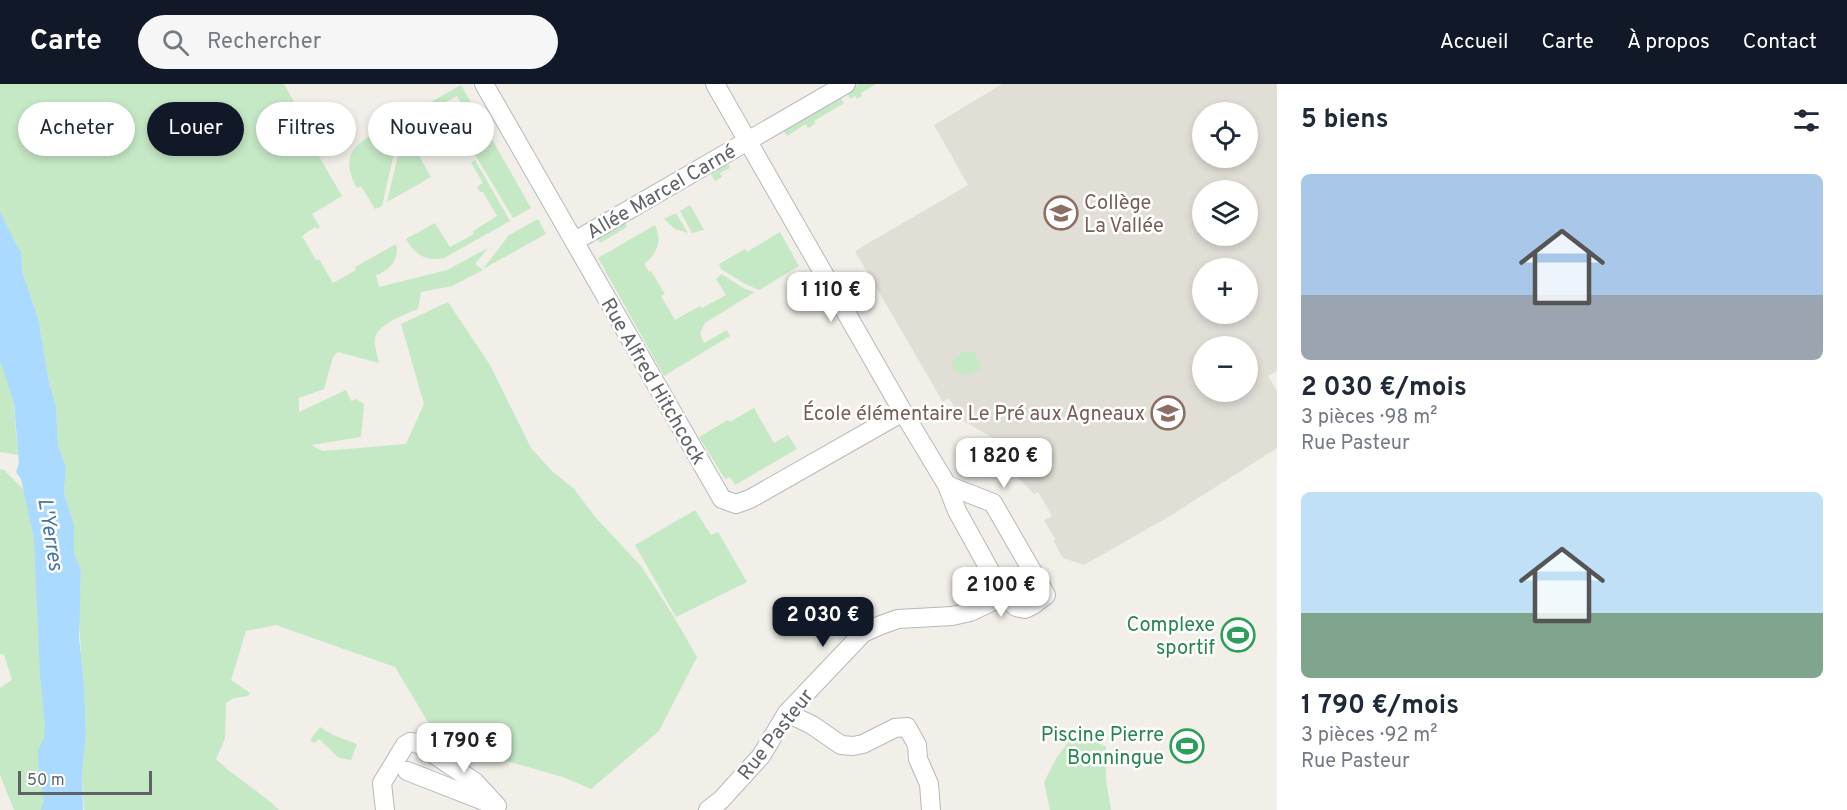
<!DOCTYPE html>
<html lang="fr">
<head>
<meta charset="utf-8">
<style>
	body { margin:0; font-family:Overpass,sans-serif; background:#f6f6f7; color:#1f2937; height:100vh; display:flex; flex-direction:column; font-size:22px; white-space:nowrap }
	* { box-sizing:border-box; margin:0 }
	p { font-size:20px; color:#747a83 }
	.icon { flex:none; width:33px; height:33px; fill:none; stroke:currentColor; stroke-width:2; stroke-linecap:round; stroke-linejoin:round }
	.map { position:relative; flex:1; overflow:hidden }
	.panel { display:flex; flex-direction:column; background:#fff; width:570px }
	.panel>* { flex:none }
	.banner { position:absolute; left:18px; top:18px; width:570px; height:54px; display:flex; gap:12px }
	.buttons { position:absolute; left:1192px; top:18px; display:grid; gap:12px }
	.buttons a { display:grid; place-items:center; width:66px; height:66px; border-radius:50%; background:#fff; box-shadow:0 3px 9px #0003; font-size:30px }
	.scale { position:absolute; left:18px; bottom:15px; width:134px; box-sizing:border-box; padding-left:6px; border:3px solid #5f6368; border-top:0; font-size:16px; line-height:21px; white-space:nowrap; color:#5f6368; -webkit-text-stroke:4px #fff; paint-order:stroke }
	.price { position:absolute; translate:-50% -51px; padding:0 14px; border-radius:12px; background:#fff; color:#222; font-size:20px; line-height:39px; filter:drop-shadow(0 2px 3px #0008) }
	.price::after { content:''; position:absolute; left:50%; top:36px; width:18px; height:14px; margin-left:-9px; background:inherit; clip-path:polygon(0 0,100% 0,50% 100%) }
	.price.selected { background:#111827; color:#fff }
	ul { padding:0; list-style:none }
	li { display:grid; align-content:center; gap:12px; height:318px; padding:0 24px }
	li span { display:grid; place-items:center; height:186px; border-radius:9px; color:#555 }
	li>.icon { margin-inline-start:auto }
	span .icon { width:108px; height:108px; fill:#fffc; stroke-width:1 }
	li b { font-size:26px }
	h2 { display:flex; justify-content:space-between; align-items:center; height:72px; padding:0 24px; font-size:26px }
	.chip { padding:0 21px; border-radius:27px; background:#fff; box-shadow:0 3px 9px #0003; font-size:21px; line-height:54px }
	.chip.selected { background:#111827; color:#fff }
	header { display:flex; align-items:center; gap:36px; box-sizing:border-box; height:84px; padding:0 30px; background:#111827; color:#fff }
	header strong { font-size:28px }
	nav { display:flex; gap:33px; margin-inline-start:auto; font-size:21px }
	.search { width:420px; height:54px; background:#f6f6f7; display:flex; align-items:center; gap:15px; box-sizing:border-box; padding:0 21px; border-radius:33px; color:#747a83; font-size:22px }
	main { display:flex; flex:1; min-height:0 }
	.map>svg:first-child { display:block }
	.education { fill:#e1ded6; fill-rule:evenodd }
	.green { fill:#c5e8c5 }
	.water { fill:#aadaff }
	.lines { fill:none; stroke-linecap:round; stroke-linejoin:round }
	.minor-casing { stroke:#b5b8bc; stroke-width:20 }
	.minor { stroke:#fff; stroke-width:18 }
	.labels { text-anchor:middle; stroke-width:5; stroke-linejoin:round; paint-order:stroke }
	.street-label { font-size:20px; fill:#5f6368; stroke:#fff }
	.education-label { font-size:20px; fill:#785e54; stroke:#fff; text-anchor:start }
	.leisure-label { font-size:20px; fill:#27864d; stroke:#fff; text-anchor:end }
	.water-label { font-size:21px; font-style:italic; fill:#4174aa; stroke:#fff }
</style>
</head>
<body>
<header>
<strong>Carte</strong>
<div class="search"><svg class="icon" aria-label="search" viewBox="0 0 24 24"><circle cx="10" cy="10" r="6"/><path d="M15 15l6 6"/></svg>Rechercher</div>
<nav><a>Accueil</a><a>Carte</a><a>À propos</a><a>Contact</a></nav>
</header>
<main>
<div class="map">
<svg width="1277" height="726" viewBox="0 0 1277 726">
	<rect width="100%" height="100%" fill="#f1efe8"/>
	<path class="education" d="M1002,0H1277V287L1268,292L1277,307V364L1170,432L1084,481L1063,474L1054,458L1055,455L1044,436L1052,432L1038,408L1034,410L1002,377L1003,371L998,357L962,336L949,314L943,318L855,167L968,101L934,41ZM1203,28H1248V74H1203ZM1203,106H1248V152H1203ZM1203,184H1248V230H1203ZM1203,262H1248V308H1203Z"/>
	<g class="green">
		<path d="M0,0H284L321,66L317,69L342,112L312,130L320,143L317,145L315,143L302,152L316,176L319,175L333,199L356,186L355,183L396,160C400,174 390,187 376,191L379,203L447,186L488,164L475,180L483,186L452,202L421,208L418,225C406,230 377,240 375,255C374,262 377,271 379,279L338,268L333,273L324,305L299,314V328L346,306L351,317L356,315L364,320L361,353L311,361L323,367L406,360L424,320L401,240L448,218L490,281L531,364L552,387L574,405L596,434L641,482L674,533L697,573L659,647L591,705L563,693L440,658L395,583L276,541L246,547L231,596L250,609L248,612L234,614L226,619L225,655L216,675C235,694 260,707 279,726H84L82,691L86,649L84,601L82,585L79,537L81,486L74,468V440L64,409L66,383L58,360L56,322L49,298L38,234L23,190L21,167L16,160L0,127Z"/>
		<polygon points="858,0 876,0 861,9 862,12 857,15 855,12 850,15 846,7"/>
		<polygon points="461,1 531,124 513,134 474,69 486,62 473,36 470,37 457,12 406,39 408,31"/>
		<polygon points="839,11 844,19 814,37 815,40 808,44 806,40 787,52 782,44"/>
		<path d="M392,40L400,43L382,122L375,125L361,102L357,104C336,65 362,57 392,40Z"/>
		<polygon points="404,46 431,93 387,118"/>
		<path d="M475,76L510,137L444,174C425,178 415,170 406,155L435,139L450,163L474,150L473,147L497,132L483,108H480L477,103L483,99L471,79Z"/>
		<polygon points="726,76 730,84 720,89 722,93 715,97 709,86"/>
		<polygon points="690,121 692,124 704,146 692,149 680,127"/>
		<polygon points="676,129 688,149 675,145 664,135"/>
		<polygon points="633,130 635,134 625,139 627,143 600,159 595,152"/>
		<polygon points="538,135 546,150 483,185 509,151"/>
		<path d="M655,141C662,156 658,170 644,180L649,188L651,187L665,210L661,212L675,236L700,222L702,224L726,211L716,195L721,190L745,205L755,208L705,239L700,249L704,259L727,246L730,252L664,292L598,174Z"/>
		<polygon points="780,148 799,182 759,206 745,200 721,185 719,180 745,165 747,168"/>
		<polygon points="0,206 5,216 18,371 0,368"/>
		<polygon points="973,267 981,282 980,285 968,291 957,289 953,284 952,278 961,268"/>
		<polygon points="754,324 774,359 788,351 797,365 735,401 730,393 725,395 699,353 728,336 730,338"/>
		<polygon points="0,385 4,386 35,417 46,461 47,726 14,726 0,691 0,604 12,596 4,571 0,570"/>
		<polygon points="695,426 711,451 718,448 747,498 676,533 635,461"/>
		<polygon points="1021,483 1029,496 1017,502 1009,490"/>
		<polygon points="320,643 333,651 357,660 351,676 339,674 319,655 315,659 310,656"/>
		<polygon points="1073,652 1090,655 1106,663 1106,696 1111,726 1050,726 1044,698 1057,673"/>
	</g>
	<polygon class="water" points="0,127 16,160 21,167 23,190 38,234 49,298 56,322 58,360 66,383 64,409 74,440 74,468 81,486 79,553 84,601 86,649 82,692 83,726 41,726 44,717 38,679 38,667 44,654 45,641 40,591 34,455 21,395 16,388 19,379 14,319 0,276"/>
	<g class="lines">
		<g class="minor-casing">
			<g id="minor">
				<polyline points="484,0 722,415 736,420 750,415 903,328"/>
				<polyline points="715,0 903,328 947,401 957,427 1004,512 1016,523 1025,525 1033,521 1046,511 993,419 947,401"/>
				<polyline points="575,157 846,0"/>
				<polyline points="787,629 812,641 841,661 853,662 863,660 895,644 907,643 917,661 918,675 929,700 931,726"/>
				<polyline points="407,687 494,721"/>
				<polyline points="385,726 382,699 405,661 410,658 417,659 475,698 497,722"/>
				<polyline points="708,726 721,716 761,672 787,629 863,549 881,541 898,535 952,532 970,528 1004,512"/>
			</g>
		</g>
		<use href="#minor" class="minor"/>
	</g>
	<defs>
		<g id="school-ring" transform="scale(1.725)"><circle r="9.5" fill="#fff" stroke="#8d6e63" stroke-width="1.5"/><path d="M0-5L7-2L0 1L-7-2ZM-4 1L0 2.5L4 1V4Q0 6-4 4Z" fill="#8d6e63"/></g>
		<g id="stadium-ring" transform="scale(1.725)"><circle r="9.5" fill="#fff" stroke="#2e9e5b" stroke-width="1.5"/><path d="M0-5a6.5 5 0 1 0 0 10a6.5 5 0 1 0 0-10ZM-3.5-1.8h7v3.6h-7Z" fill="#2e9e5b"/></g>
	</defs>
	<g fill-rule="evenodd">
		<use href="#school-ring" x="1061" y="129"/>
		<use href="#school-ring" x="1168" y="329"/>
		<use href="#stadium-ring" x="1238" y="551"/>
		<use href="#stadium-ring" x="1187" y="662"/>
	</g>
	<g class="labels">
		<g class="street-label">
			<text transform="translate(661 107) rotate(-30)" y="7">Allée Marcel Carné</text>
			<text transform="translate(654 297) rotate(60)" y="7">Rue Alfred Hitchcock</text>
			<text transform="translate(775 650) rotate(-52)" y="7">Rue Pasteur</text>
		</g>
		<g class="education-label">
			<text x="1084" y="125">Collège<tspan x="1084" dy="23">La Vallée</tspan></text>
			<text x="1145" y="336" text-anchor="end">École élémentaire Le Pré aux Agneaux</text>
		</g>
		<g class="leisure-label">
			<text x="1215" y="547">Complexe<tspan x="1215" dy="23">sportif</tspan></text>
			<text x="1164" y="657">Piscine Pierre<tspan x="1164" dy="23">Bonningue</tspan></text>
		</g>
		<g class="water-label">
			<text transform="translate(51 450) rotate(81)" y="7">L'Yerres</text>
		</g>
	</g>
</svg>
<div class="buttons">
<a><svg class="icon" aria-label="locate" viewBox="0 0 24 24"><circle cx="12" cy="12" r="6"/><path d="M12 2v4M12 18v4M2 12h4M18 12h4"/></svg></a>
<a><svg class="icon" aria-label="layers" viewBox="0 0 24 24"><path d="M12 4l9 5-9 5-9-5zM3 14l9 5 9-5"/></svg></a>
<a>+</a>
<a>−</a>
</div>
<div class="scale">50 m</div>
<b class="price" style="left:831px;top:239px">1 110 €</b>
<b class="price" style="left:1004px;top:405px">1 820 €</b>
<b class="price" style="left:1001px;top:534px">2 100 €</b>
<b class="price selected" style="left:823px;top:564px">2 030 €</b>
<b class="price" style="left:464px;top:690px">1 790 €</b>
<div class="banner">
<a class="chip">Acheter</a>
<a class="chip selected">Louer</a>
<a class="chip">Filtres</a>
<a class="chip">Nouveau</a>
</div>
</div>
<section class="panel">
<h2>5 biens<svg class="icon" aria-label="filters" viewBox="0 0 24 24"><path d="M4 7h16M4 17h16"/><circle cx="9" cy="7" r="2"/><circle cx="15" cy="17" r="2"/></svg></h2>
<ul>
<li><span style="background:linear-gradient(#a9c7e8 65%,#9aa5b1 0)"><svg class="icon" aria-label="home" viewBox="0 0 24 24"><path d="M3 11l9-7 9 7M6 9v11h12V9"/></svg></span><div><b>2 030 €/mois</b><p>3 pièces · 98 m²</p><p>Rue Pasteur</p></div></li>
<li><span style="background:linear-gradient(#bfe0f5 65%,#7fa58c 0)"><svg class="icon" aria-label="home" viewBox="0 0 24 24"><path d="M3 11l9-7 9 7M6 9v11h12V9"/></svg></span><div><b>1 790 €/mois</b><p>3 pièces · 92 m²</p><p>Rue Pasteur</p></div></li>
</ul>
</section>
</main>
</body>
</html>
